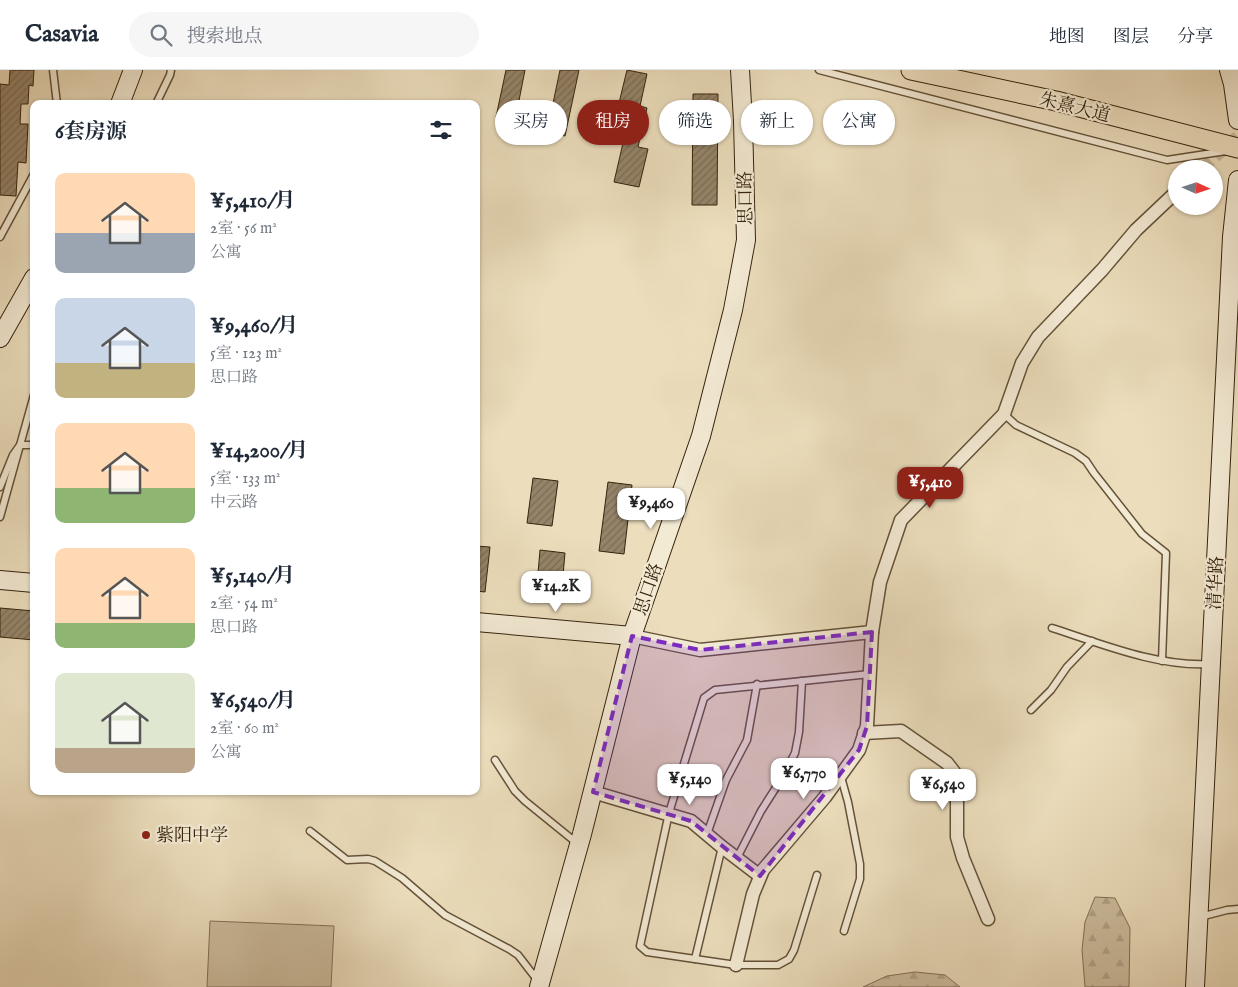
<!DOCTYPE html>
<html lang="zh">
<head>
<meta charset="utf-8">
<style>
	body { margin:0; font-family:"IM FELL English","Noto Serif SC",serif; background:#f6f6f7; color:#1f2937; height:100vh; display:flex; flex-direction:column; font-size:19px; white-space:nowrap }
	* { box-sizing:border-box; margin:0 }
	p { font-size:16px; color:#747a83 }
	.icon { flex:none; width:28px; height:28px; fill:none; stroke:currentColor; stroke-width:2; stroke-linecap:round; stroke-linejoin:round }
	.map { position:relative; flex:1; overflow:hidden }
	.details { position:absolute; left:30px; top:30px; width:450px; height:695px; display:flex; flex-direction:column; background:#fff; border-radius:10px; box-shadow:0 1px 4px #0004 }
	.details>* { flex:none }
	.hud { position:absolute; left:495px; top:30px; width:475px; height:45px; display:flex; gap:10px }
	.needle { width:32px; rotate:93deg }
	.fabs { position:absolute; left:1168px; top:90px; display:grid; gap:10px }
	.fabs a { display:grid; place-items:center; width:55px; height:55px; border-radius:50%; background:#fff; box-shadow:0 1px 4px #0004; font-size:25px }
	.price { position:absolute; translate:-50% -42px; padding:0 11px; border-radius:10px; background:#fff; color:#222; font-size:16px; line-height:32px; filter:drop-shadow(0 1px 2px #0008) }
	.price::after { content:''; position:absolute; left:50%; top:30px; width:15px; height:11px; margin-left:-8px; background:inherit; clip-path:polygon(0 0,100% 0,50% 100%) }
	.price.current { background:#8f2418; color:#fff }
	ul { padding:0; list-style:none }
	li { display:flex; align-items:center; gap:15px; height:125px; padding:0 25px }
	li span { display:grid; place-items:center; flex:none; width:140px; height:100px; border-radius:10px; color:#555 }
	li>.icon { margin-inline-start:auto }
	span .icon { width:60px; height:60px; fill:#fffc; stroke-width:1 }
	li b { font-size:21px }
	h2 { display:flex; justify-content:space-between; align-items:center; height:60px; padding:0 25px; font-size:21px }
	.chip { padding:0 18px; border-radius:22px; background:#fff; box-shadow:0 1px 4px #0004; font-size:18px; line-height:45px }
	.chip.current { background:#8f2418; color:#fff }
	header { display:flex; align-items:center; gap:30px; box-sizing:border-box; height:70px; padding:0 25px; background:#fff; border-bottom:1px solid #e0e1e3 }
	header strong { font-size:24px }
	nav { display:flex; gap:28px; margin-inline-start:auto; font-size:18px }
	.search { width:350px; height:45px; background:#f6f6f7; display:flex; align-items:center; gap:12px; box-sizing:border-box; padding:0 18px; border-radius:28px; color:#747a83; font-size:19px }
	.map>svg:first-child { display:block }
	.grass { fill:#cdbe9f; stroke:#827056 }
	.forest { fill:url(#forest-firs); stroke:#827056 }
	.building { fill:url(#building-hatch); stroke:#36230d }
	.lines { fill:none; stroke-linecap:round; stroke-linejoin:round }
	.street-tunnel { stroke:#c8b99a; stroke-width:12; stroke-dasharray:12 6; stroke-linecap:butt }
	.lane-casing { stroke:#645239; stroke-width:9 }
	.street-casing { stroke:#645239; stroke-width:15 }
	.secondary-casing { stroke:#36230d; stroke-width:20 }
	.primary-casing { stroke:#36230d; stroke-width:21 }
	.lane { stroke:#f3ead4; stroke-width:6 }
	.street { stroke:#f3ead4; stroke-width:12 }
	.secondary { stroke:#f3ead4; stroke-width:18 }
	.primary { stroke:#ecdebd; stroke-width:19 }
	.marked { fill:#7b2cbf; fill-opacity:0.2; stroke:#7b2cbf; stroke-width:4; stroke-dasharray:10 6; stroke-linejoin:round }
	.poi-dot { fill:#8f2418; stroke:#f3ead4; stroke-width:2 }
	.labels { text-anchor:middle; stroke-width:4.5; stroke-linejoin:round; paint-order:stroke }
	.street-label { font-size:18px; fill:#36230d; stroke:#f3ead4 }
	.poi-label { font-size:18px; fill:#36230d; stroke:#f3ead4; text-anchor:start }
</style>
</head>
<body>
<header>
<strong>Casavia</strong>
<div class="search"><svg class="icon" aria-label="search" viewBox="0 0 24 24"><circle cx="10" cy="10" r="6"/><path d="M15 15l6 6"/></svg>搜索地点</div>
<nav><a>地图</a><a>图层</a><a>分享</a></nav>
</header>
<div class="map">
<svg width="1238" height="917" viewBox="0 0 1238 917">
	<defs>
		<pattern id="forest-firs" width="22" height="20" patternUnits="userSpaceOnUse" patternTransform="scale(1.25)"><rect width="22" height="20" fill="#cdbe9f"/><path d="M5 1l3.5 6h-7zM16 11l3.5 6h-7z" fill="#b1a388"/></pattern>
		<pattern id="building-hatch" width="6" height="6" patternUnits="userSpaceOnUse" patternTransform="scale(1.25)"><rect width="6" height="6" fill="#958469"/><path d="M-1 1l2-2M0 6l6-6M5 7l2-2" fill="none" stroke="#7a6c55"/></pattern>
	</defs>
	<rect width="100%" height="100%" fill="#ecdebd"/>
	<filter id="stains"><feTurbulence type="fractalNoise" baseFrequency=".004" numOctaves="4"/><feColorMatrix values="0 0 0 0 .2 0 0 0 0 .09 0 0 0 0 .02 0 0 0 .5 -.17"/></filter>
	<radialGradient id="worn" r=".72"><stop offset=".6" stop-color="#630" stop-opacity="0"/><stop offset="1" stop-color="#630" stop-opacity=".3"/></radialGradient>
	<polygon class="grass" points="210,851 334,856 331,917 207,917"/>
	<g class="forest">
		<polygon points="1095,827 1115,828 1130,858 1129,917 1085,917 1082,880 1085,852"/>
		<polygon points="915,902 945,905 960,917 863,917 887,906"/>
	</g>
	<g class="building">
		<polygon points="10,0 34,0 33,16 29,15 28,34 21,34 20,54 28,54 26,93 18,92 16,126 0,125 0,14 9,15"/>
		<polygon points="506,0 525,0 515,51 496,47"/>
		<polygon points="560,0 579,0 565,66 547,62"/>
		<polygon points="627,0 647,4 640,36 647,38 638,77 648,79 639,117 614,112 623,73 616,72 624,38 618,37"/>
		<polygon points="693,24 718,24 717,135 692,135"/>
		<polygon points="533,408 558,411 552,456 527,453"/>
		<polygon points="608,412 632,415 624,484 599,481"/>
		<polygon points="476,476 490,477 485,522 476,521"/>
		<polygon points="540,480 565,483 561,528 536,526"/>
		<polygon points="0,538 34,541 34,570 0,567"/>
	</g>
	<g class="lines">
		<polyline class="street-tunnel" points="1202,99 1238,66"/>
		<g class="lane-casing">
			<g id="lane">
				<polyline points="53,0 57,34"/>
				<polyline points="819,0 1167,90 1226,81"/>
				<polyline points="156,34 170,5 171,0"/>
				<polyline points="0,167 34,104"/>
				<polyline points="1004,344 1016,355 1075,383 1086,391 1094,403 1142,464 1166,483 1162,591"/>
				<polyline points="0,417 13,385 20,375 34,375"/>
				<polyline points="0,447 34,325"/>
				<path d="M1052,558C1102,574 1157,597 1210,594"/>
				<polyline points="1031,640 1051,620 1067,597 1092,571"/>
				<polyline points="495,690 515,721 525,731 578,774"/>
				<polyline points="841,707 848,732 860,794 860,809 844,861"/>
				<polyline points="310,761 347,790 368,789 375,791 402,808 445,845 509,879 518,885 538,911"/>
				<polyline points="707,764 726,710 747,670 757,614"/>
				<polyline points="737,788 761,741 782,708 795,683 799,662 802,611"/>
				<polyline points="817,805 794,880 789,889 778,895 736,895 647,882 640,876 669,743 704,628 715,620 870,604"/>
				<polyline points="1200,847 1227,840 1238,839"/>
				<polyline points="695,889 722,777"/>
			</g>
		</g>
		<g class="street-casing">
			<g id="street">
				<polyline points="632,566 700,580 872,562 880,512 901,450 1004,344 1022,293 1038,267 1102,200 1136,160 1173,125"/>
				<polyline points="864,663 901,661 947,693 954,702 957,712 957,767 963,788 988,849"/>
				<polyline points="593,722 691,751 722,777 760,806"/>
				<polyline points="736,895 753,824 763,800 825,727 859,680 867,656 872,562"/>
			</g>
		</g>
		<g class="secondary-casing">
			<g id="secondary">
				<polyline points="1229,0 1233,14 1238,50"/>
				<polyline points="120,34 133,0"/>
				<polyline points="0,268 34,208"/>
				<polyline points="0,510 34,513"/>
				<polyline points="476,552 632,566"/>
				<polyline points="539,917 582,764 632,566 701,366 733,240 746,170 743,51 740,0"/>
				<polyline points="1195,917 1232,167 1238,110"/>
			</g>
		</g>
		<g class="primary-casing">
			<polyline id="primary" points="911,0 1056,31 1238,78"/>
		</g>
		<use href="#lane" class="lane"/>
		<use href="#street" class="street"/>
		<use href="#secondary" class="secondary"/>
		<use href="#primary" class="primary"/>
	</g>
	<path class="marked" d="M872,562L867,656L859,680L760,806L691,751L593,722L632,566L700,580Z"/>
	<circle class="poi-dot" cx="146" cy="765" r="5"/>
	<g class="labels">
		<g class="street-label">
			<text transform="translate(1075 37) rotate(14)" y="6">朱熹大道</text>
			<text transform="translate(745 128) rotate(-91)" y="6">思口路</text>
			<text transform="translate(1215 513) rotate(-87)" y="6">清华路</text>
			<text transform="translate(648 519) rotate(-71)" y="6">思口路</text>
		</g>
		<g class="poi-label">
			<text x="156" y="771">紫阳中学</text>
		</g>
	</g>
	<rect width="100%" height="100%" filter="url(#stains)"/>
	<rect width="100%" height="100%" fill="url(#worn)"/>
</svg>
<div class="fabs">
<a><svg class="needle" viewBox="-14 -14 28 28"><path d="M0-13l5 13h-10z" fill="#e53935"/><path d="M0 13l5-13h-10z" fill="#747a83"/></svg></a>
</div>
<b class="price current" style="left:930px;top:439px">¥5,410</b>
<b class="price" style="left:651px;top:460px">¥9,460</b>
<b class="price" style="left:556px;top:543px">¥14.2K</b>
<b class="price" style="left:804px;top:730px">¥6,770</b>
<b class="price" style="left:690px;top:736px">¥5,140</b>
<b class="price" style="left:943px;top:741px">¥6,540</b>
<div class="hud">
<a class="chip">买房</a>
<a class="chip current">租房</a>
<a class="chip">筛选</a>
<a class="chip">新上</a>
<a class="chip">公寓</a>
</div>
<section class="details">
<h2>6套房源<svg class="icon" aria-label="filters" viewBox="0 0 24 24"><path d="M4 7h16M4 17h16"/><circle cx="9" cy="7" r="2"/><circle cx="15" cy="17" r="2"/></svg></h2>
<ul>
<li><span style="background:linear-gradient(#ffd9b3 60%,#9aa5b1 0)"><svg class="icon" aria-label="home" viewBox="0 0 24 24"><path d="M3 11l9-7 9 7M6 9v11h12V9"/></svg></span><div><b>¥5,410/月</b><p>2室 · 56 m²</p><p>公寓</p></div></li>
<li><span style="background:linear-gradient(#c9d6e8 65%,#c2b280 0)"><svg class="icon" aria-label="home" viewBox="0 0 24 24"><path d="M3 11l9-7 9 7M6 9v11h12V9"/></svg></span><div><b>¥9,460/月</b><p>5室 · 123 m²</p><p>思口路</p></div></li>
<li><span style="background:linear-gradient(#ffd9b3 65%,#8fb573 0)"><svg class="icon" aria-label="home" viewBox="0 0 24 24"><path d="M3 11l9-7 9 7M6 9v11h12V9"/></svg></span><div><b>¥14,200/月</b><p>5室 · 133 m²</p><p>中云路</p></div></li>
<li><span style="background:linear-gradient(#ffd9b3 75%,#8fb573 0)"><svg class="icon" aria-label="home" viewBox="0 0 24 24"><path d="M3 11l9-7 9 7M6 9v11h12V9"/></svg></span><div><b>¥5,140/月</b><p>2室 · 54 m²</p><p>思口路</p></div></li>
<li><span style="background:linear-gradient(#dfe7d0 75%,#b9a48a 0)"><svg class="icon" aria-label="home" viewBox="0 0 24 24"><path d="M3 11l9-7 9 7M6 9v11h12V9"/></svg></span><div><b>¥6,540/月</b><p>2室 · 60 m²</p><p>公寓</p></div></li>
</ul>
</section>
</div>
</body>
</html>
